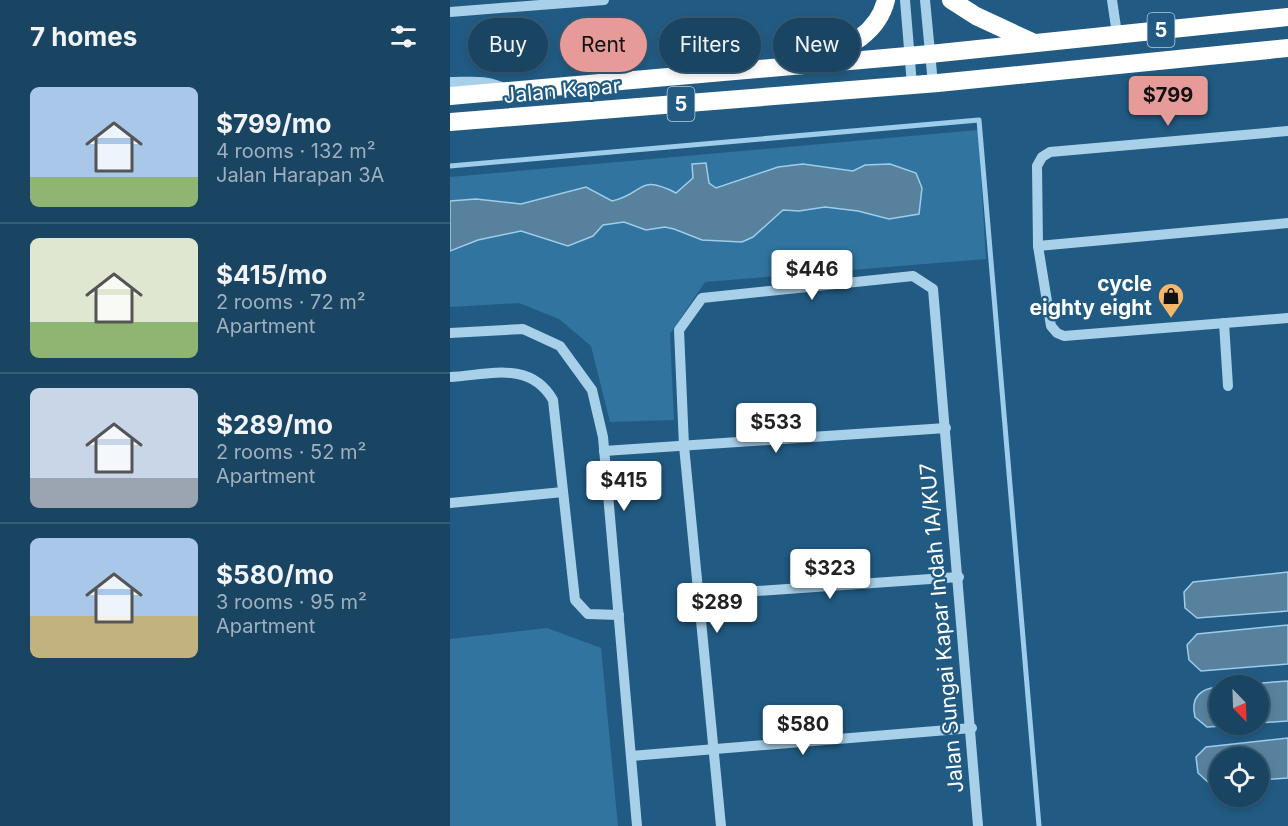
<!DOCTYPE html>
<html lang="en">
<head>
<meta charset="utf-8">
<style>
	body { margin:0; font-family:Inter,sans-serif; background:#264e6b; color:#f1f3f6; height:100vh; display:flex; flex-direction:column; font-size:22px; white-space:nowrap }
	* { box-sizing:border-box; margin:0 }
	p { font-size:20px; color:#9fb0be }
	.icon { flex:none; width:33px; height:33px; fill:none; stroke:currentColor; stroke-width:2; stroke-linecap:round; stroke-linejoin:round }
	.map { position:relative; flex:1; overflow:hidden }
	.drawer { display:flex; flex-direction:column; background:#194462; width:450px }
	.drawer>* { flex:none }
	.guide { position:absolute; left:18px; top:18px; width:570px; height:54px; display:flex; gap:12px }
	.needle { width:39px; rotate:157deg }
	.fabs { position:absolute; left:759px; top:675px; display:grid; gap:12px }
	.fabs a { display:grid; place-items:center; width:60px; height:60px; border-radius:50%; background:#194462; box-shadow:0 3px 9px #0003,0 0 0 2px #375c77; font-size:30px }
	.price { position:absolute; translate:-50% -51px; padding:0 14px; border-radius:6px; background:#fff; color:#222; font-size:20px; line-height:39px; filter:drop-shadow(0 2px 3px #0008) }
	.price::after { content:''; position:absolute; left:50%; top:36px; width:18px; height:14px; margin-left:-9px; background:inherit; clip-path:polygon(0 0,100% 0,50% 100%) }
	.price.current { background:#e69b98; color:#111 }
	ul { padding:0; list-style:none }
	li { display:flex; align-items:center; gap:18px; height:150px; padding:0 30px }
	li+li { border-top:2px solid #375c77 }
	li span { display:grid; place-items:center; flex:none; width:168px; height:120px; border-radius:9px; color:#555 }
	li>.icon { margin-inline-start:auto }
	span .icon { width:72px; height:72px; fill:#fffc; stroke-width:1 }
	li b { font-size:26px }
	h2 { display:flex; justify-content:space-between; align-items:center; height:72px; padding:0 30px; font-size:26px }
	.pill { padding:0 21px; border-radius:27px; background:#194462; box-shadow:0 3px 9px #0003,0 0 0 2px #375c77; font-size:21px; line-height:54px }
	.pill.current { background:#e69b98; color:#111 }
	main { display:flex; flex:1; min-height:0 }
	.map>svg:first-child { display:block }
	.green { fill:#31749f }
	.water { fill:#58819d; stroke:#9dcdea; stroke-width:1.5 }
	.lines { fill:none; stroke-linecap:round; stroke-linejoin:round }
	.stream { stroke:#9dcdea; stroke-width:5 }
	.minor { stroke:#a9d0e9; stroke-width:10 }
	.highway { stroke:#fff; stroke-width:18 }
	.labels { text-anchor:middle; stroke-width:4.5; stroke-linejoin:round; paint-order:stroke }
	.shield { fill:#215b83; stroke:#bcceda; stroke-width:1.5 }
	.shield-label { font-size:20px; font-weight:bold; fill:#fff }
	.street-label { font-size:21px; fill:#fff; stroke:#215b83 }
	.poi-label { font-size:21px; font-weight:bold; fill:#fff; stroke:#215b83; text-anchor:end }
</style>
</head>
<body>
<main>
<section class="drawer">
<h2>7 homes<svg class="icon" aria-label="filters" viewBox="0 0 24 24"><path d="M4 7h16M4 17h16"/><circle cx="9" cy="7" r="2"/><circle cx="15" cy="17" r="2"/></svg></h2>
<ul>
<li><span style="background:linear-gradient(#a9c7e8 75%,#8fb573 0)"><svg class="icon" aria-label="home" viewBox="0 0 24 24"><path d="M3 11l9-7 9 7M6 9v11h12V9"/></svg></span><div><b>$799/mo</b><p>4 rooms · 132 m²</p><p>Jalan Harapan 3A</p></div></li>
<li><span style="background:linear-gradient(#dfe7d0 70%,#8fb573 0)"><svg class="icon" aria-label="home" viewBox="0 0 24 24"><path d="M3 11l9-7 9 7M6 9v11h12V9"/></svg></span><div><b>$415/mo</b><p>2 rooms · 72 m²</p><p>Apartment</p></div></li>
<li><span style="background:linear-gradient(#c9d6e8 75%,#9aa5b1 0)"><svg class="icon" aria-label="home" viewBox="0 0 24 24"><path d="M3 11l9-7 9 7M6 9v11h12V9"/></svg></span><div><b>$289/mo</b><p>2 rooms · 52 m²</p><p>Apartment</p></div></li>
<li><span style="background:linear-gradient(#a9c7e8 65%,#c2b280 0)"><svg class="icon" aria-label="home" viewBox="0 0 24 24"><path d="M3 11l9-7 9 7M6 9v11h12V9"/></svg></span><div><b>$580/mo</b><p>3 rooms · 95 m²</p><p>Apartment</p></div></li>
</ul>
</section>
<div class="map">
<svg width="838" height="826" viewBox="0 0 838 826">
	<rect width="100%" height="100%" fill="#215b83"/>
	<g class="green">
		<polygon points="528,130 536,259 255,282 220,334 224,420 160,422 141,346 109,319 69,303 0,307 0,177"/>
		<polygon points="97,628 151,648 168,826 0,826 0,639"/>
	</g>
	<g class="water">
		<path d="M256,163L259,183L266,188L328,167L353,164L403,171L415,165L440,164L466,173L472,188L469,214L439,219L408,211L375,207L349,211L333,210L303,237L292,242L252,240L224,229L215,227L196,230L174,222L153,225L143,236L118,246L71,231L28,240L0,251V201L26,199L71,204L136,187L162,201C195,194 187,173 226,193L243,178L242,164Z"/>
		<polygon points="838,572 838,611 747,618 735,608 734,592 743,582"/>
		<polygon points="838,625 838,664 751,671 739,660 737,645 747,634"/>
		<polygon points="838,681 838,721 809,723 808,686 784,685"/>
		<path d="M769,687L770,724L792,725L757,727L745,717C740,697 751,688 769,687Z"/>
		<polygon points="838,738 838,778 809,780 808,758 770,758 769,783 759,783 748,773 746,757 756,747"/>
	</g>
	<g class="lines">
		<polyline class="stream" points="0,166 529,120 589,826"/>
		<g class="minor">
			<polyline points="455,0 462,85"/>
			<polyline points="475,0 483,84"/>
			<polyline points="662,0 667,34"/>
			<polyline points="0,12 154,0"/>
			<path d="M0,82C19,82 38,79 55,89"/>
			<polyline points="838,131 600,152 592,157 587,166 588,246 601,326 607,333 614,336 838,318"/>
			<polyline points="588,246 838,223"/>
			<polyline points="774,323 778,386"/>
			<polyline points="0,333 73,329 110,346 142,390 153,437 187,826"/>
			<path d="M0,377C39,375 80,360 103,400L125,600L138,614L169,615"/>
			<polyline points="154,451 496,428"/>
			<polyline points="0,503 113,492"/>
			<polyline points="249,595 509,577"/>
			<polyline points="181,756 522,728"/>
			<polyline points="271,826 234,446 229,330 252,298 463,276 483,289 528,826"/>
		</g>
		<g class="highway">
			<polyline points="501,0 526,16 582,42"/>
			<path d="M370,58C399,47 428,33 436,0"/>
			<polyline points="0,96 480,54 838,17"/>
			<polyline points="0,122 488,83 838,48"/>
		</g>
	</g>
	<defs>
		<g id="shop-pin" transform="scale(1.35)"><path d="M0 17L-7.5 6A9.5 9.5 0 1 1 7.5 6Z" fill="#f5b76a" stroke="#215b83"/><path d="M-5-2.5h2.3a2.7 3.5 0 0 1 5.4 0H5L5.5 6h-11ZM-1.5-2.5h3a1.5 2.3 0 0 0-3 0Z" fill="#111"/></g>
	</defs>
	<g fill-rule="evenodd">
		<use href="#shop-pin" x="721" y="296"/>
	</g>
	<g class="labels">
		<g class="shield">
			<rect x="697.5" y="13" width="27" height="34" rx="4.5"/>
			<rect x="217.5" y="87" width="27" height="34" rx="4.5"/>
		</g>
		<g class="shield-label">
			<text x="711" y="37">5</text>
			<text x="231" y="111">5</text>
		</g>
		<g class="street-label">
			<text transform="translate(112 91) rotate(-5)" y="7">Jalan Kapar</text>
			<text transform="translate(492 628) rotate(-95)" y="7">Jalan Sungai Kapar Indah 1A/KU7</text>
		</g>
		<g class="poi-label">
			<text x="702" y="291">cycle<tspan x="702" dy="24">eighty eight</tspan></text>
		</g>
	</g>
</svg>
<div class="fabs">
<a><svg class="needle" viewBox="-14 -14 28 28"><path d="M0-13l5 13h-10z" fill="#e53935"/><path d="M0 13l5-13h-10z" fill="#9fb0be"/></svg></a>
<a><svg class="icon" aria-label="locate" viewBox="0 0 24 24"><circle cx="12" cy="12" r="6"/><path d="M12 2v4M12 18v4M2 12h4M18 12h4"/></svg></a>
</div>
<b class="price current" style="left:718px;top:127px">$799</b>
<b class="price" style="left:362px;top:301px">$446</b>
<b class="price" style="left:326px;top:454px">$533</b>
<b class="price" style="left:174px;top:512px">$415</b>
<b class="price" style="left:380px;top:600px">$323</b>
<b class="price" style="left:267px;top:634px">$289</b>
<b class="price" style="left:353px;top:756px">$580</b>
<div class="guide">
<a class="pill">Buy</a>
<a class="pill current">Rent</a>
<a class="pill">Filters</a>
<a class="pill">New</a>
</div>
</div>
</main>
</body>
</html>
